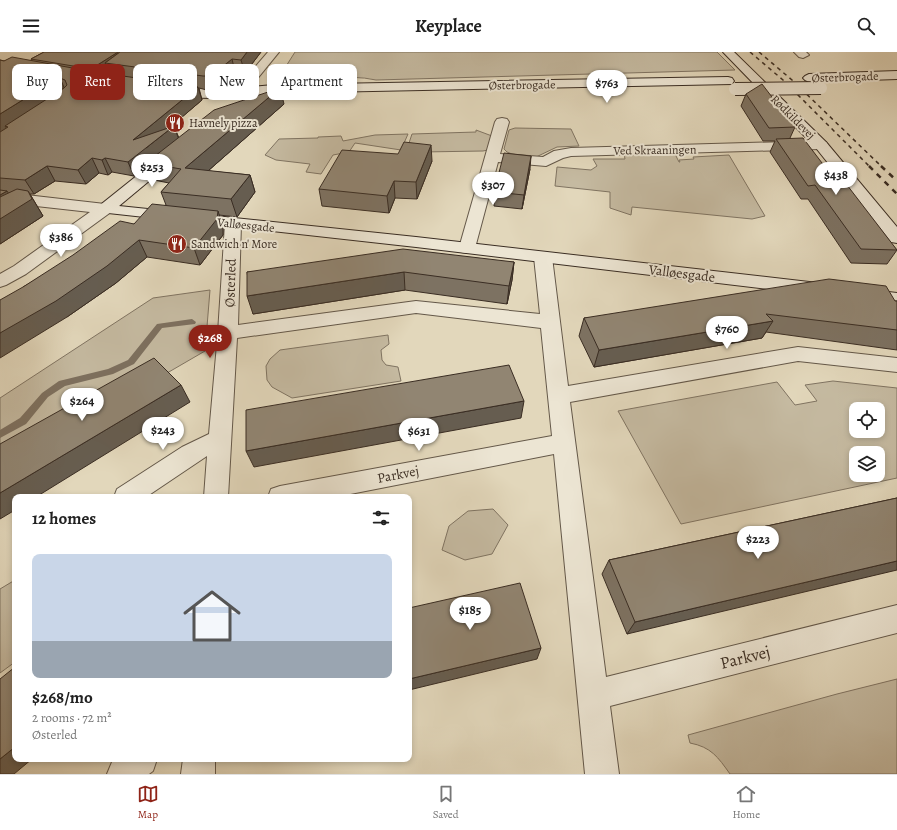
<!DOCTYPE html>
<html lang="en">
<head>
<meta charset="utf-8">
<style>
	body { margin:0; font-family:Alegreya,serif; background:#f2f2f2; color:#222; height:100vh; display:flex; flex-direction:column; font-size:15px; white-space:nowrap }
	* { box-sizing:border-box; margin:0 }
	p { font-size:13px; color:#767676 }
	.icon { flex:none; width:22px; height:22px; fill:none; stroke:currentColor; stroke-width:2; stroke-linecap:round; stroke-linejoin:round }
	.map { position:relative; flex:1; overflow:hidden }
	.sheet { position:absolute; left:12px; top:442px; width:400px; height:268px; display:flex; flex-direction:column; background:#fff; border-radius:8px; box-shadow:0 2px 6px #0003 }
	.sheet>* { flex:none }
	.top-card { position:absolute; left:12px; top:12px; width:400px; height:36px; display:flex; gap:8px }
	.buttons { position:absolute; left:849px; top:350px; display:grid; gap:8px }
	.buttons a { display:grid; place-items:center; width:36px; height:36px; border-radius:8px; background:#fff; box-shadow:0 2px 6px #0003; font-size:20px }
	.price { position:absolute; translate:-50% -34px; padding:0 9px; border-radius:14px; background:#fff; color:#222; font-size:13px; line-height:26px; filter:drop-shadow(0 1px 2px #0008) }
	.price::after { content:''; position:absolute; left:50%; top:24px; width:12px; height:9px; margin-left:-6px; background:inherit; clip-path:polygon(0 0,100% 0,50% 100%) }
	.price.on { background:#8f2418; color:#fff }
	ul { padding:0; list-style:none }
	li { display:grid; align-content:center; gap:8px; height:212px; padding:0 20px }
	li span { display:grid; place-items:center; height:124px; border-radius:8px; color:#555 }
	li>.icon { margin-inline-start:auto }
	span .icon { width:72px; height:72px; fill:#fffc; stroke-width:1 }
	li b { font-size:17px }
	h2 { display:flex; justify-content:space-between; align-items:center; height:48px; padding:0 20px; font-size:17px }
	.pill { padding:0 14px; border-radius:8px; background:#fff; box-shadow:0 2px 6px #0003; font-size:14px; line-height:36px }
	.pill.on { background:#8f2418; color:#fff }
	header { display:flex; justify-content:space-between; align-items:center; height:52px; padding:0 20px; background:#fff; font-size:18px; font-weight:700 }
	.dock { display:flex; justify-content:space-around; align-items:center; height:56px; border-top:1px solid #e0e0e0; background:#fff; font-size:11px; color:#767676 }
	.dock a { display:grid; justify-items:center; gap:2px }
	.dock .on { color:#8f2418 }
	.map>svg:first-child { display:block }
	.green { fill:#c5baa1; stroke:#807462; fill-rule:evenodd }
	.lines { fill:none; stroke-linecap:round; stroke-linejoin:round }
	.stream { fill:#7d705f; fill-rule:evenodd }
	.street-casing { stroke:#645849; stroke-width:2 }
	.secondary-casing { stroke:#3a2d23; stroke-width:2 }
	.street { fill:#ece5d3; fill-rule:evenodd }
	.secondary { fill:#ece5d3; fill-rule:evenodd }
	.rail-far1 { stroke:#3a2d23; stroke-width:1.5; stroke-dasharray:4 4; stroke-linecap:butt }
	.rail { stroke:#3a2d23; stroke-width:2.5; stroke-dasharray:5.5 5.5; stroke-linecap:butt }
	.secondary-bridge-casing { stroke:#3a2d23; stroke-width:14; stroke-linecap:butt }
	.secondary-bridge { stroke:#ece5d3; stroke-width:12 }
	.wall { fill:#7d7262; stroke:#3a2d23; fill-rule:evenodd }
	.shaded-wall { fill:#665d50; stroke:#3a2d23 }
	.building { fill:#918572; stroke:#3a2d23 }
	.labels { text-anchor:middle; stroke-width:4; stroke-linejoin:round; paint-order:stroke }
	.far-street-label { font-size:12px; fill:#3a2d23; stroke:#ece5d3 }
	.far-poi-label { font-size:12px; fill:#3a2d23; stroke:#ece5d3; text-anchor:start }
	.street-label { font-size:14px; fill:#3a2d23; stroke:#ece5d3 }
	.near-street-label { font-size:17px; fill:#3a2d23; stroke:#ece5d3 }
</style>
</head>
<body>
<header><svg class="icon" aria-label="menu" viewBox="0 0 24 24"><path d="M4 6h16M4 12h16M4 18h16"/></svg>Keyplace<svg class="icon" aria-label="search" viewBox="0 0 24 24"><circle cx="10" cy="10" r="6"/><path d="M15 15l6 6"/></svg></header>
<div class="map">
<svg width="897" height="722" viewBox="0 0 897 722">
	<rect width="100%" height="100%" fill="#e2d7bb"/>
	<filter id="stains"><feTurbulence type="fractalNoise" baseFrequency=".005" numOctaves="4"/><feColorMatrix values="0 0 0 0 .2 0 0 0 0 .09 0 0 0 0 .02 0 0 0 .5 -.17"/></filter>
	<radialGradient id="worn" r=".72"><stop offset=".6" stop-color="#630" stop-opacity="0"/><stop offset="1" stop-color="#630" stop-opacity=".3"/></radialGradient>
	<g class="green">
		<path d="M295,0H717L735,18L376,28C346,21 313,31 284,22L283,19Z"/>
		<polygon points="515,76 571,77 579,94 557,95 536,105 512,102 507,100 504,97 509,78"/>
		<polygon points="476,78 492,84 488,98 483,99 422,100 408,94 412,82 476,80"/>
		<polygon points="408,82 401,98 355,91 349,100 333,103 321,122 306,120 310,112 276,108 265,103 279,87 318,86 318,85 341,84 343,89 375,83"/>
		<polygon points="674,100 679,110 680,110 679,108 694,107 693,105 729,103 765,164 752,167 632,155 631,163 610,156 610,140 555,134 557,115 591,118 597,114 593,107 625,107 624,102"/>
		<polygon points="210,238 205,299 0,418 0,346 153,246"/>
		<polygon points="388,283 389,292 381,298 382,308 386,313 398,315 401,329 292,346 272,335 267,328 266,314 270,307 280,298"/>
		<path d="M833,329L897,336V426L681,472L618,359L777,330L795,353L817,349L805,333ZM856,357H878V379H856ZM856,401H878V423H856Z"/>
		<polygon points="493,457 508,473 492,502 465,508 442,498 449,474 468,459"/>
		<polygon points="15,528 15,610 0,621 0,537"/>
		<path d="M897,627V722H730C718,705 711,695 690,691L688,683L837,642Z"/>
	</g>
	<g class="lines">
		<polygon class="stream" points="192,267 196,270 195,272 162,276 134,312 113,322 65,334 48,345 26,372 0,386 0,378 20,366 42,341 59,329 108,317 128,308 157,272"/>
		<g class="street-casing">
			<g id="street">
				<polygon points="129,0 141,0 99,30 91,30 89,27 91,24"/>
				<polygon points="268,0 279,0 253,32 246,45 238,45 236,42 244,28"/>
				<polygon points="794,0 806,0 809,3 803,6 799,5"/>
				<polygon points="502,66 507,67 509,70 500,102 543,105 554,99 571,96 821,89 826,90 828,93 826,96 821,97 571,104 563,106 546,114 498,110 475,196 473,200 467,201 461,200 459,196 495,70 497,67"/>
				<polygon points="0,140 105,152 111,154 113,157 111,160 26,222 6,233 0,235 0,222 14,214 90,160 0,150"/>
				<polygon points="233,167 239,169 241,172 238,273 416,249 540,262 534,205 537,201 543,200 549,201 552,205 568,334 798,295 897,306 897,320 798,309 570,350 606,625 897,553 897,581 610,654 619,722 585,722 554,402 335,445 268,445 271,437 280,434 552,384 541,276 416,261 237,286 228,445 204,445 207,404 146,445 114,445 117,437 182,395 209,382 218,281 225,172 227,169"/>
				<polygon points="116,707 157,707 153,719 149,722 107,722 112,710"/>
				<polygon points="183,707 215,707 215,722 181,722"/>
			</g>
		</g>
		<g class="secondary-casing">
			<g id="secondary">
				<polygon points="723,0 734,0 826,90 897,175 897,191 891,190 816,96"/>
				<polygon points="897,19 897,27 809,30 805,28 803,26 805,24 809,22"/>
				<path d="M728,25L732,26L734,29L732,32L273,41C238,46 201,49 167,41L165,38L167,35L171,34L222,38L273,33Z"/>
				<polygon points="174,97 179,98 181,101 179,104 119,154 416,185 818,231 824,233 827,237 824,241 818,243 416,195 99,160 97,157 99,154 169,98"/>
				<polygon points="864,237 897,241 897,253 857,247 855,243 857,239"/>
			</g>
		</g>
		<use href="#street" class="street"/>
		<use href="#secondary" class="secondary"/>
		<g class="rail-far1">
			<polyline points="750,0 783,28 870,115"/>
			<polyline points="759,0 792,28 882,115"/>
		</g>
		<g class="rail">
			<polyline points="869,114 897,142"/>
			<polyline points="881,114 897,129"/>
		</g>
		<g class="secondary-bridge-casing">
			<polyline id="secondary-bridge" points="735,37 821,36"/>
		</g>
		<use href="#secondary-bridge" class="secondary-bridge"/>
	</g>
	<g class="wall">
		<path d="M44,0H261L245,21L235,20L215,37L207,38L199,36L202,48L170,75L174,74L179,86L284,52L208,119L250,123L255,140L237,165L219,163L223,175V183L200,213L147,205L116,231L67,265L23,235L134,172L166,153L161,140L169,131L154,128L148,113L134,124L112,120L108,123L99,121L86,132L55,129L34,142H30L43,164L0,192V8L4,9H32L31,7ZM106,13L110,22L94,20Z"/>
		<polygon points="746,42 795,75 790,86 838,132 837,133 897,198 887,212 851,211 808,147 801,147 770,100 775,89 763,89 741,54"/>
		<polygon points="432,109 417,147 395,146 389,161 322,154 319,137"/>
		<polygon points="530,117 522,157 494,154 494,140"/>
		<polygon points="514,210 512,228 507,252 405,238 253,262 247,220"/>
		<polygon points="895,249 897,249 897,298 766,280 762,286 594,315 579,284 584,266"/>
		<polygon points="897,446 627,582 602,522 609,508"/>
	</g>
	<g class="shaded-wall">
		<polygon points="118,0 120,0 105,11 106,13 93,21 91,17"/>
		<polygon points="247,0 261,0 245,21 241,8"/>
		<polygon points="232,7 235,20 215,37 211,24"/>
		<polygon points="60,26 66,40 8,75 5,74 7,77 0,81 0,62 55,28"/>
		<polygon points="198,35 202,48 146,96 174,74 179,88 146,111 148,113 134,124 128,110 133,88"/>
		<polygon points="280,36 284,52 192,133 185,116"/>
		<polygon points="431,93 432,109 417,147 416,130"/>
		<polygon points="531,104 530,117 522,157 524,143"/>
		<polygon points="92,106 99,121 86,132 78,118"/>
		<polygon points="105,106 112,120 108,123 102,108"/>
		<polygon points="47,114 55,129 34,142 25,128"/>
		<polygon points="250,123 255,140 237,165 231,147"/>
		<polygon points="394,129 395,146 389,161 387,144"/>
		<polygon points="7,139 17,153 0,164 0,143"/>
		<polygon points="28,139 43,164 0,192 0,167"/>
		<polygon points="218,159 223,175 223,183 200,213 194,196"/>
		<polygon points="139,188 147,205 116,231 67,265 0,306 0,281"/>
		<polygon points="514,210 512,228 507,252 509,234"/>
		<polygon points="404,220 405,238 253,262 247,244"/>
		<polygon points="773,269 762,286 594,315 599,298"/>
		<polygon points="181,333 190,350 36,445 15,445 15,458 0,467 0,441"/>
		<polygon points="524,349 521,366 254,415 246,399"/>
		<polygon points="897,509 897,518 627,582 635,570"/>
		<polygon points="541,596 537,607 409,638 409,627"/>
		<polygon points="15,695 15,707 32,707 14,722 0,722 0,707"/>
	</g>
	<g class="building">
		<polygon points="44,0 118,0 91,17 31,7"/>
		<polygon points="120,0 247,0 241,8 232,7 211,24 203,24 105,11"/>
		<polygon points="12,5 89,19 198,35 133,88 174,74 128,110 105,106 102,108 92,106 78,118 47,114 25,128 0,126 0,80 8,75 5,74 64,36 67,33 65,28 60,26 55,28 0,62 0,8 4,9"/>
		<polygon points="762,32 795,75 769,76 746,42"/>
		<polygon points="280,36 185,116 250,123 231,147 161,140 181,117 146,111 214,58"/>
		<polygon points="803,86 838,132 827,133 847,133 897,198 861,197 815,133 808,134 776,87"/>
		<polygon points="404,90 431,93 416,130 394,129 387,144 319,137 342,98 398,102"/>
		<polygon points="504,101 531,104 524,143 494,140"/>
		<polygon points="17,137 28,139 32,147 0,167 0,145"/>
		<polygon points="0,138 7,139 0,143"/>
		<polygon points="152,152 218,159 217,167 194,196 139,188 107,214 56,249 0,281 0,248 23,235 73,203 120,169 134,172"/>
		<polygon points="403,197 514,210 509,234 404,220 247,244 247,220"/>
		<polygon points="829,227 886,234 895,249 897,249 897,278 766,262 773,269 599,298 584,266"/>
		<polygon points="154,306 181,333 0,441 0,392"/>
		<polygon points="509,313 524,349 246,399 246,358"/>
		<polygon points="897,446 897,509 635,570 609,508"/>
		<polygon points="520,531 541,596 409,627 409,556"/>
		<polygon points="15,615 15,695 0,707 0,627"/>
	</g>
	<defs>
		<g id="restaurant-disc" transform="scale(1)"><circle r="9.5" fill="#8f2418" stroke="#ece5d3"/><path d="M-5-6h1v4h1v-4h1v4h1v-4h1v5L-1.5 .5V6h-2V.5L-5-1ZM5-6V6H3V1.5H1.5Q1.5-4 5-6Z" fill="#fff"/></g>
	</defs>
	<g fill-rule="evenodd">
		<use href="#restaurant-disc" x="175" y="71"/>
		<use href="#restaurant-disc" x="177" y="192"/>
	</g>
	<g class="labels">
		<g class="far-street-label">
			<text transform="translate(845 25) rotate(-2)" y="4">Østerbrogade</text>
			<text transform="translate(522 33) rotate(-1)" y="4">Østerbrogade</text>
			<text transform="translate(793 65) rotate(45)" y="4">Rødkildevej</text>
			<text transform="translate(655 98) rotate(-1)" y="4">Ved Skraaningen</text>
			<text transform="translate(246 173) rotate(6)" y="4">Valløesgade</text>
		</g>
		<g class="far-poi-label">
			<text x="189" y="75">Havnely pizza</text>
			<text x="191" y="196">Sandwich n' More</text>
		</g>
		<g class="street-label">
			<text transform="translate(682 221) rotate(7)" y="5">Valløesgade</text>
			<text transform="translate(230 231) rotate(-88)" y="5">Østerled</text>
			<text transform="translate(398 422) rotate(-11)" y="5">Parkvej</text>
		</g>
		<g class="near-street-label">
			<text transform="translate(745 605) rotate(-14)" y="6">Parkvej</text>
		</g>
	</g>
	<rect width="100%" height="100%" filter="url(#stains)"/>
	<rect width="100%" height="100%" fill="url(#worn)"/>
</svg>
<div class="buttons">
<a><svg class="icon" aria-label="locate" viewBox="0 0 24 24"><circle cx="12" cy="12" r="6"/><path d="M12 2v4M12 18v4M2 12h4M18 12h4"/></svg></a>
<a><svg class="icon" aria-label="layers" viewBox="0 0 24 24"><path d="M12 4l9 5-9 5-9-5zM3 14l9 5 9-5"/></svg></a>
</div>
<b class="price" style="left:607px;top:52px">$763</b>
<b class="price" style="left:152px;top:136px">$253</b>
<b class="price" style="left:836px;top:144px">$438</b>
<b class="price" style="left:493px;top:154px">$307</b>
<b class="price" style="left:61px;top:206px">$386</b>
<b class="price" style="left:727px;top:298px">$760</b>
<b class="price on" style="left:210px;top:307px">$268</b>
<b class="price" style="left:82px;top:370px">$264</b>
<b class="price" style="left:163px;top:399px">$243</b>
<b class="price" style="left:419px;top:400px">$631</b>
<b class="price" style="left:758px;top:508px">$223</b>
<b class="price" style="left:470px;top:579px">$185</b>
<div class="top-card">
<a class="pill">Buy</a>
<a class="pill on">Rent</a>
<a class="pill">Filters</a>
<a class="pill">New</a>
<a class="pill">Apartment</a>
</div>
<section class="sheet">
<h2>12 homes<svg class="icon" aria-label="filters" viewBox="0 0 24 24"><path d="M4 7h16M4 17h16"/><circle cx="9" cy="7" r="2"/><circle cx="15" cy="17" r="2"/></svg></h2>
<ul>
<li><span style="background:linear-gradient(#c9d6e8 70%,#9aa5b1 0)"><svg class="icon" aria-label="home" viewBox="0 0 24 24"><path d="M3 11l9-7 9 7M6 9v11h12V9"/></svg></span><div><b>$268/mo</b><p>2 rooms · 72 m²</p><p>Østerled</p></div></li>
</ul>
</section>
</div>
<nav class="dock">
<a class="on"><svg class="icon" aria-label="map" viewBox="0 0 24 24"><path d="M3 6l6-2 6 2 6-2v14l-6 2-6-2-6 2zM9 4v14M15 6v14"/></svg>Map</a>
<a><svg class="icon" aria-label="saved" viewBox="0 0 24 24"><path d="M7 4h10v16l-5-4-5 4z"/></svg>Saved</a>
<a><svg class="icon" aria-label="home" viewBox="0 0 24 24"><path d="M3 11l9-7 9 7M6 9v11h12V9"/></svg>Home</a>
</nav>
</body>
</html>
